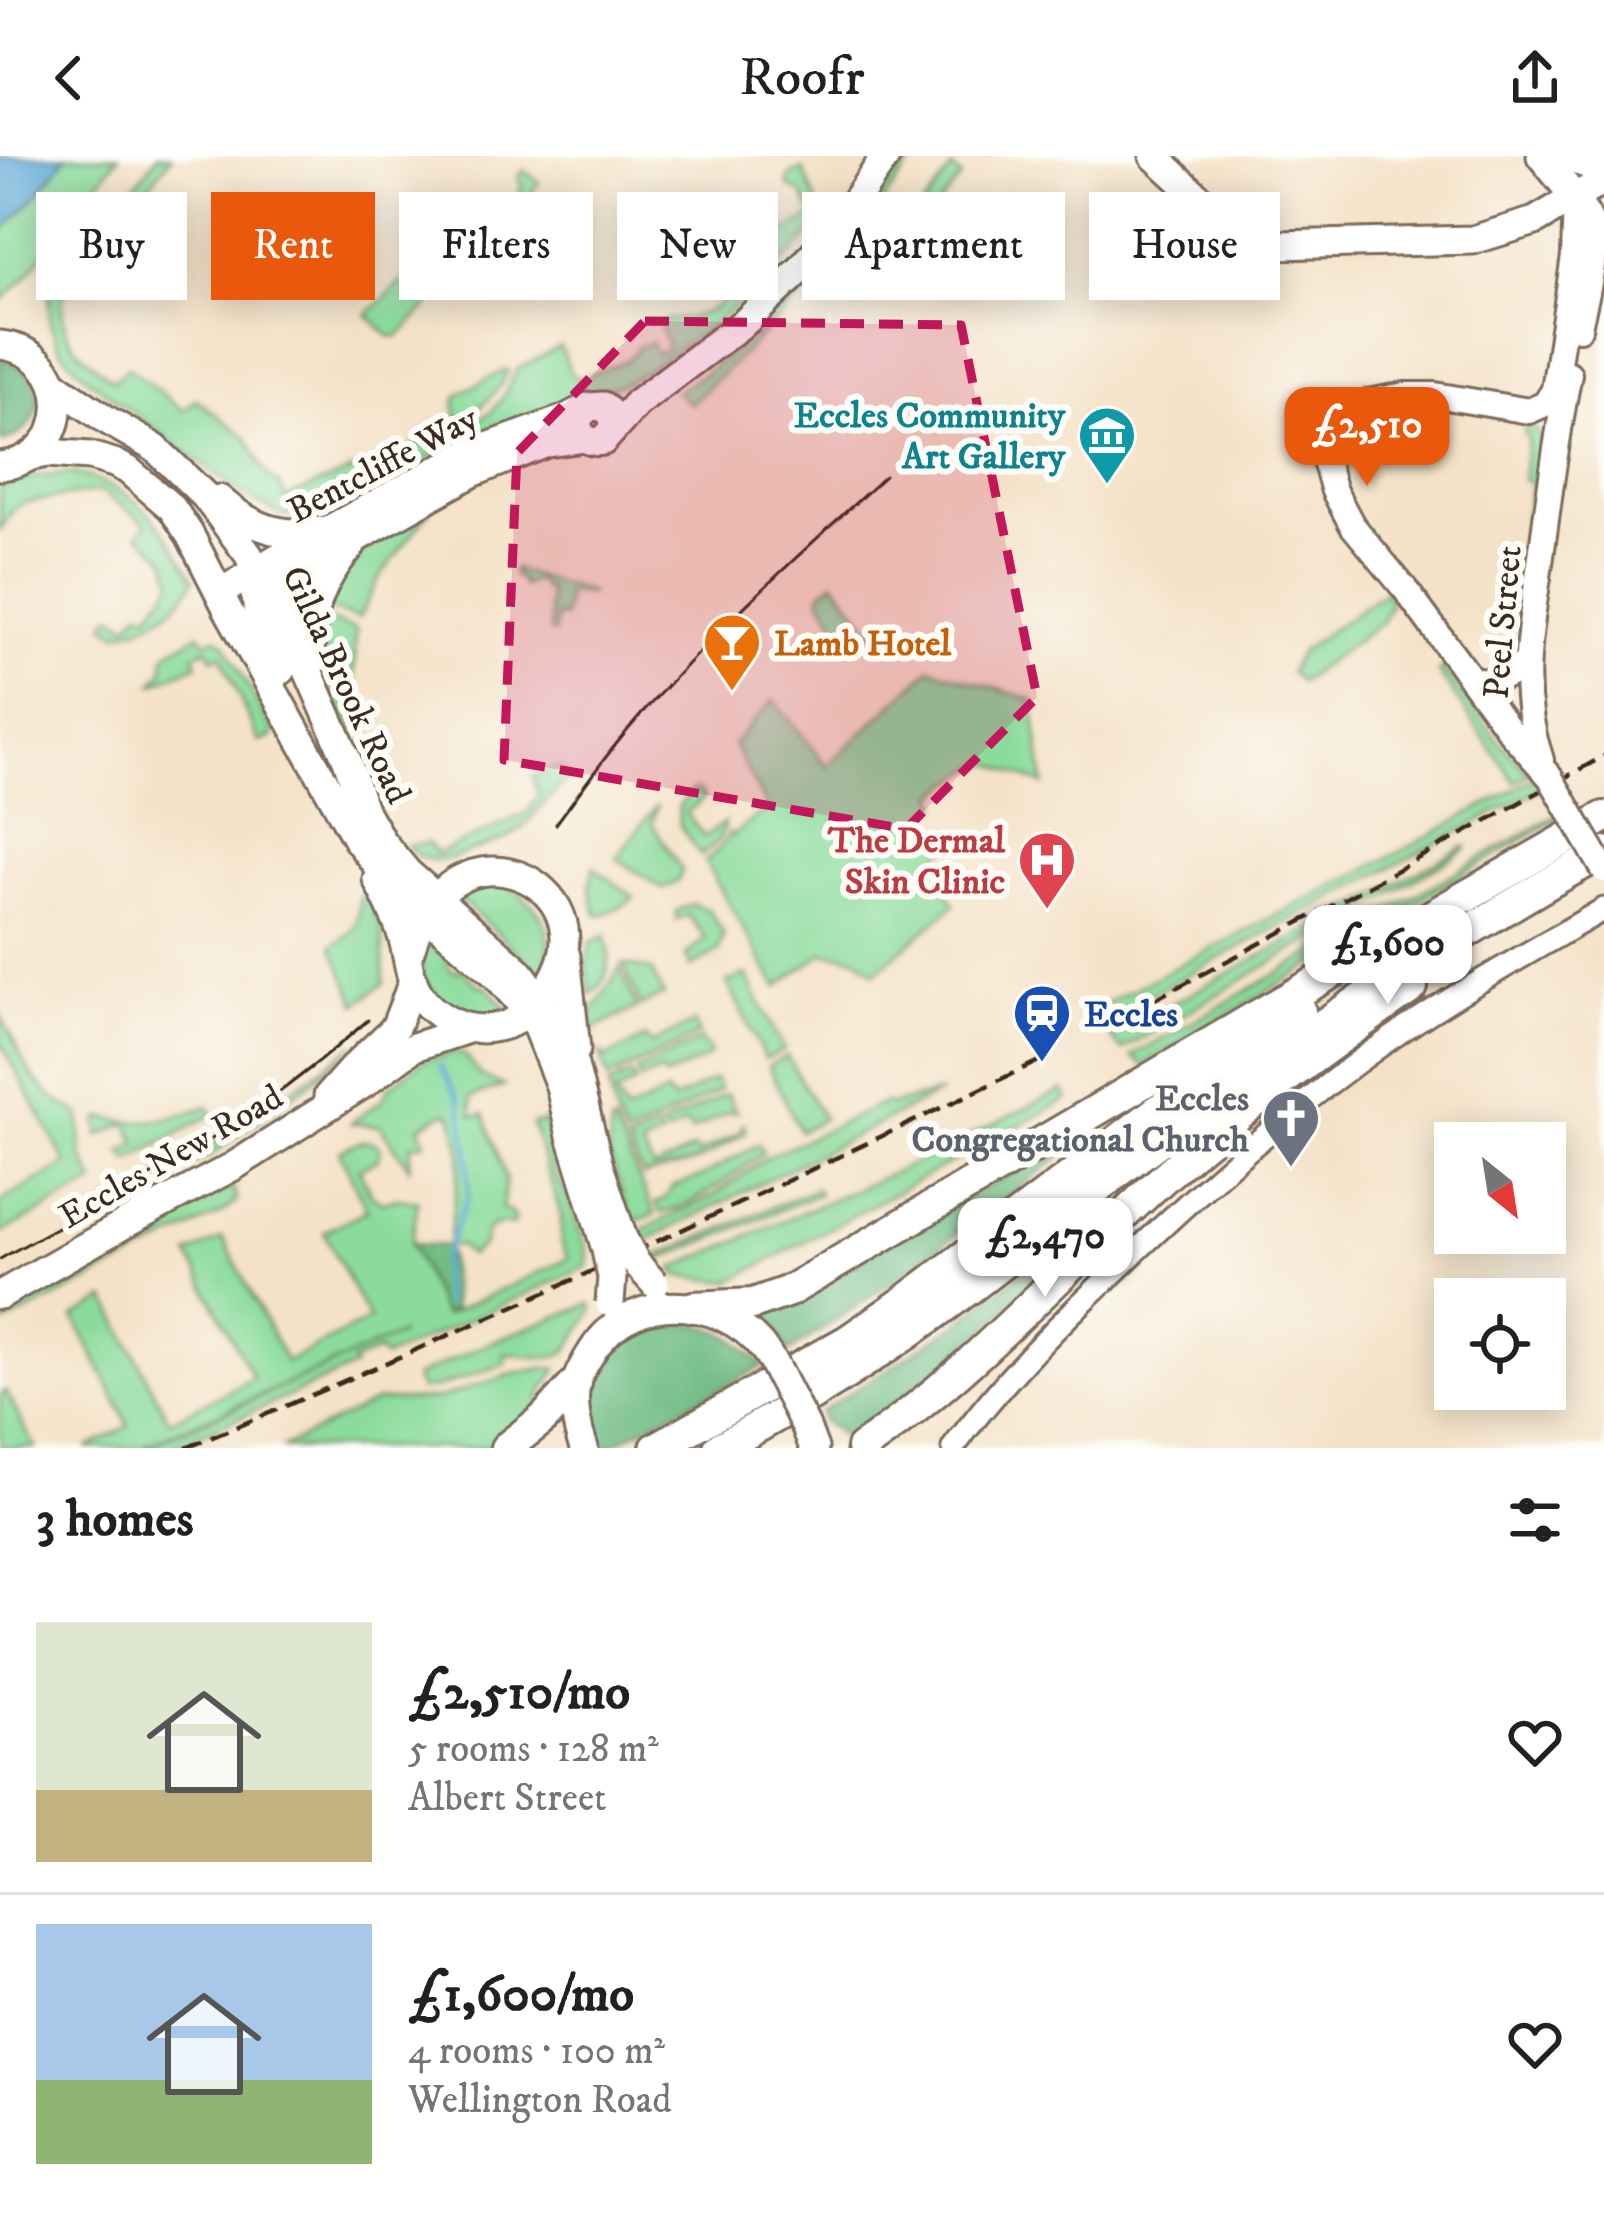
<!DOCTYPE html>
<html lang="en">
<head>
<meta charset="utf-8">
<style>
	body { margin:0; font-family:"IM FELL DW Pica",serif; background:#f2f2f2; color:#202124; height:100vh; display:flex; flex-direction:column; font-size:45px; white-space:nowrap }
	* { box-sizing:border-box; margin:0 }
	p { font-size:39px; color:#757577 }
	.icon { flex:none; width:66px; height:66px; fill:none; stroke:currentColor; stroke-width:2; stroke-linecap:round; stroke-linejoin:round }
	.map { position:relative; height:1292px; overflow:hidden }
	.sheet { display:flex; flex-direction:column; background:#fff; flex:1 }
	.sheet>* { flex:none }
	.hud { position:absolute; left:36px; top:36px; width:1533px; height:108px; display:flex; gap:24px }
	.needle { width:78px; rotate:150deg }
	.buttons { position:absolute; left:1434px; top:966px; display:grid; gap:24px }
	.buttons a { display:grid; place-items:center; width:132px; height:132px; border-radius:0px; background:#fff; box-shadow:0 6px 30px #0003; font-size:60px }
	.price { position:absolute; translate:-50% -102px; padding:0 27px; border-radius:24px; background:#fff; color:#222; font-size:39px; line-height:78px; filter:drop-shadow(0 3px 6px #0008) }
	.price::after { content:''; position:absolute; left:50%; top:72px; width:36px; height:27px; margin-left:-18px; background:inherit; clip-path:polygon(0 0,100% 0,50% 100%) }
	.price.active { background:#ea580c; color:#fff }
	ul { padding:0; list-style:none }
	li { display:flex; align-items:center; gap:36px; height:300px; padding:0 36px }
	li+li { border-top:3px solid #e0e0e0 }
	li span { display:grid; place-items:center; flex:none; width:336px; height:240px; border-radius:0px; color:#555 }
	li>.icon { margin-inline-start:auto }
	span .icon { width:144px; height:144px; fill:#fffc; stroke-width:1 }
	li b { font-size:51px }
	h2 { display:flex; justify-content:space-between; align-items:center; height:144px; padding:0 36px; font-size:51px }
	.chip { padding:0 42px; border-radius:0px; background:#fff; box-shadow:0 6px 30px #0003; font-size:42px; line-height:108px }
	.chip.active { background:#ea580c; color:#fff }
	header { display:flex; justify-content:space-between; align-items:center; height:156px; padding:0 36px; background:#fff; font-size:54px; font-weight:600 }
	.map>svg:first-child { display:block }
	.green { fill:#8bdc9c; stroke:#63835d; stroke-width:3 }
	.forest { fill:#70bc84; stroke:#567351; stroke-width:3 }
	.water { fill:#5faad8; stroke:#4d6a7b; stroke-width:3 }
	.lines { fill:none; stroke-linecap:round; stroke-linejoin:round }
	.stream { stroke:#5faad8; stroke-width:4.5 }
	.tertiary-casing { stroke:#7c6a5a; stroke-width:27 }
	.secondary-casing { stroke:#7c6a5a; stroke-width:30 }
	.primary-casing { stroke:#7c6a5a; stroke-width:33 }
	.motorway-casing { stroke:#7c6a5a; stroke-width:36 }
	.tertiary { stroke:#fff; stroke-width:21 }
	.secondary { stroke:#fff; stroke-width:24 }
	.primary { stroke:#fff; stroke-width:27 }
	.motorway { stroke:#fff; stroke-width:30 }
	.tram { stroke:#3b2a1e; stroke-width:3 }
	.rail { stroke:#3b2a1e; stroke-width:4.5; stroke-dasharray:18 9; stroke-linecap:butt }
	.secondary-bridge-casing { stroke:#7c6a5a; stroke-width:30; stroke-linecap:butt }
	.primary-bridge-casing { stroke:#7c6a5a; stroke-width:33; stroke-linecap:butt }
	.secondary-bridge { stroke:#fff; stroke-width:24 }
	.primary-bridge { stroke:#fff; stroke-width:27 }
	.marked { fill:#c2185b; fill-opacity:0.2; stroke:#c2185b; stroke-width:9; stroke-dasharray:24 15; stroke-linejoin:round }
	.labels { text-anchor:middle; stroke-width:12; stroke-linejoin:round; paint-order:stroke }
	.culture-label { font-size:36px; font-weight:bold; fill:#0d838f; stroke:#fdfcf7; text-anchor:end }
	.street-label { font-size:36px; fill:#3b2a1e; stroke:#fdfcf7 }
	.food-label { font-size:36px; font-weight:bold; fill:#c56008; stroke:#fdfcf7; text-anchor:start }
	.health-label { font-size:36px; font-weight:bold; fill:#be3a42; stroke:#fdfcf7; text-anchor:end }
	.transit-label { font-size:36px; font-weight:bold; fill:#164399; stroke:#fdfcf7; text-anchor:start }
	.worship-label { font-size:36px; font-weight:bold; fill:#5b616d; stroke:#fdfcf7; text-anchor:end }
</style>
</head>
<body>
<header><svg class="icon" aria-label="back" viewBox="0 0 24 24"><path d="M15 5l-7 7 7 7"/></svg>Roofr<svg class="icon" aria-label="share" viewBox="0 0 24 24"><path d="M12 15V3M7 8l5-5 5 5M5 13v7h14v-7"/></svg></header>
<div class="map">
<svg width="1604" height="1292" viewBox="0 0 1604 1292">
	<rect width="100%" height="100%" fill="#fdfcf7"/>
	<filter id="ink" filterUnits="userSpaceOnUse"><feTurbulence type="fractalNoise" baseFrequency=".00833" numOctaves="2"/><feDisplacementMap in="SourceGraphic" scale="24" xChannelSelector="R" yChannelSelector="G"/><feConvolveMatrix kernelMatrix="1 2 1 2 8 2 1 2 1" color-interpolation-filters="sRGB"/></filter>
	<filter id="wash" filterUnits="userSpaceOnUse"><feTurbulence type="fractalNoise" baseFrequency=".004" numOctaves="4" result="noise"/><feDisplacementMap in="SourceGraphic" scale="48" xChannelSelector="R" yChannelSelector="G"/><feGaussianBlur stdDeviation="2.7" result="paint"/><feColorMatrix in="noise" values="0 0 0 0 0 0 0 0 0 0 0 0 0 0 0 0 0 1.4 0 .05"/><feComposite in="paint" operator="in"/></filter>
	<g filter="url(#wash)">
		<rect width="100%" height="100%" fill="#f4e2c8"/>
		<g class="green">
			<polygon points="67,0 119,0 25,122 0,146 0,77 34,43"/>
			<path d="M158,0H172L63,140C58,186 82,198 114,225L128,211L184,255L196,243L247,282L267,320L281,330L285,342L413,290L434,287L439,296L332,354L305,361L281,359L242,338L91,225L61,195L50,168L49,139Z"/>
			<polygon points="906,0 916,0 849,92 772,170 769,168 756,177 795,142 835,98"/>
			<polygon points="952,12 961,22 896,100 890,94"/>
			<path d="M803,13L824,64L769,122L705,176L626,227L571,241L557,252L463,283L459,274L491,256L502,243L517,213L560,191L572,219L578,223L625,205L635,197L636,192L651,186L656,198L668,192L660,170L662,165C674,162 688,163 701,158C730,149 738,123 755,102L766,120L784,100L777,89L766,88L764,82L774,54L785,76L813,60L802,37L788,30L789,20Z"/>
			<path d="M524,14L539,26L531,38C551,58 540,84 536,109L532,112L534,120L531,121L523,116L534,59L510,53L522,31L518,22Z"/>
			<polygon points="441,88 454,117 454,123 400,179 396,181 389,180 367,159"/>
			<polygon points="767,175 690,248 676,236 705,217 752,180 754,182"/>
			<path d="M505,214H508C500,237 480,253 459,266L455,248L459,238Z"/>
			<polygon points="1526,267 1535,273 1542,284 1528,397 1521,396 1531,325 1523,324 1528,282 1524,277"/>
			<path d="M74,317C136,333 160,363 191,417L194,424C181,453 148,471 118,477L105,469L112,458L128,469L140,455L149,458L173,426L166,402L138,378L147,368L100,335L23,347L14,353L0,374V331L32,321Z"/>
			<polygon points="431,353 379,422 359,462 323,452 361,395"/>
			<path d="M514,412C540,424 563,427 590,436L589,438L567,436L564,461L556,460L555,477L550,476L548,432L543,433L538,423L523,430L518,421L513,420Z"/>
			<path d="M834,425L874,476C865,482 856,490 845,482L820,441L821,436Z"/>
			<polygon points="1386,435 1390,448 1382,466 1300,526 1289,516 1300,496"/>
			<path d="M322,463L356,473L352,582C332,538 321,513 322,463Z"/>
			<polygon points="200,478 205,486 215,481 224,486 274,577 272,581 259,586 221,499 212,502 208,492 194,499 198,508 152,529 163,516 165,500 168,496"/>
			<polygon points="931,512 1033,544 1044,629 991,607 970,614 936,639 940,648 929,661 948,689 930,711 955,748 875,817 857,801 823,797 777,831 705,706 721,691 730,677 732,680 767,652 733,588 774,544 827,610"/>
			<polygon points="1443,512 1498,584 1529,618 1515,626 1438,516"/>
			<polygon points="559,610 570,619 522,672 508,682 450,703 434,704 420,701 406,690 428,687 437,698 526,657 539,640 532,621"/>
			<polygon points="1535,622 1543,631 1100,865 1095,856 1102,854 1104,848 1411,690"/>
			<path d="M693,634L699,635L704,642L686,657L704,681L724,667C723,684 714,689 701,700L679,668V650Z"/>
			<polygon points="657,649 652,668 682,714 678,725 663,733 616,702"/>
			<polygon points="1559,658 1560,661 1143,909 1132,900"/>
			<polygon points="1466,690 1467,693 1122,894 1110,881"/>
			<path d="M593,711L634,741C625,751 613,754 600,759L596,757L590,731Z"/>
			<path d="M478,729C486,729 499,727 507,730C511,731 520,738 523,741C549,761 556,788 542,818L455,739Z"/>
			<path d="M366,738L382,772L384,827L357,848L332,790C355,777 361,767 359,741Z"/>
			<polygon points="693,748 709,754 724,779 718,796 691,811 686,800 706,782 688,759 677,764 676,755"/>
			<path d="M605,780C614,801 609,825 590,839L587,808L591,786Z"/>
			<polygon points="421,781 445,800 450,813 456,816 460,812 478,829 487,830 508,854 491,863 450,855 421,821"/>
			<polygon points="623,808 651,814 664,839 641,850"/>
			<polygon points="620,812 637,852 592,874 591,854 598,848"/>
			<polygon points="746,819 784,894 765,903 727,826"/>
			<path d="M0,858C25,907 29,932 80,958L82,999L95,1027L0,1078V1046L67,1008L0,885Z"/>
			<polygon points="694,867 699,878 608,923 600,895 605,902 646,882 651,888"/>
			<polygon points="700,884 710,896 707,902 665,921 660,916 641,925 637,916"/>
			<polygon points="355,888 308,929 209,1001 172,1014 267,952"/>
			<path d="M456,897L465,899L480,919L504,930L471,941L473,960L484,958L506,1022L502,1052C509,1056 517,1058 513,1068L495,1069L486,1075L484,1088L469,1100L460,1090H448L461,999L453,960L446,956L419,971L426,986L411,989L409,1011L380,970L351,967L383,943L387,933L420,907L430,902Z"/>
			<polygon points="787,900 823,963 800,975 768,910"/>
			<polygon points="631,919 636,927 616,938 626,957 667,937 673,945 715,923 720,934 626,982 616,960 609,929"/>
			<polygon points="1063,934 1068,943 730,1126 678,1119 674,1112 891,1018"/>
			<polygon points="942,936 643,1086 636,1077 715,1039 767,1001 886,946 890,949"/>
			<polygon points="727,938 736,956 731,955 691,975 687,968 667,978 662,970"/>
			<path d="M208,950L213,958L129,1005L122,996L137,987L127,967L99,980L98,965L102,961C140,970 172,964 208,950Z"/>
			<path d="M545,965L556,1019L570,1046L587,1094L588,1110L384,1202L379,1195L353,1206L354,1211L170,1292H145L402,1178L138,1292H86L129,1270L74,1161L107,1143L169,1265L253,1222L189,1099L223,1082L286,1206L369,1164L324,1076L367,1054L339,995C356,987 367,977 381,993L378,1003L359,1013L371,1039L383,1046L397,1042L418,1045L411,1088L444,1160L568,1103L561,1086V1059L532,968Z"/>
			<polygon points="614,967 655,1058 631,1067 609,997 611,968"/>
			<polygon points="745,968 746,976 698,1005 643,1020 628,987 657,972 662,980 642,991 654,1013 694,993 698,998 741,976 741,971"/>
			<path d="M759,988L763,997C732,1019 699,1049 661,1057L656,1047L665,1043L672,1031L701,1021Z"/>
			<polygon points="233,1032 237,1045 224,1056 0,1170 0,1161 225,1033"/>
			<polygon points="816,1033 819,1038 660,1104 657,1100"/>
			<path d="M591,1148L593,1154C558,1210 570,1204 505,1198L506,1208L439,1231L420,1234L415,1221L496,1184Z"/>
			<polygon points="543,1212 557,1213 540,1242 540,1251 524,1265 484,1292 281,1292 376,1245 438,1243 509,1219"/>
			<polygon points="5,1235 36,1292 1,1292 0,1238"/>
		</g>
		<g class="forest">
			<path d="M0,203C52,213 50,273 1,286Z"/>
			<polygon points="1137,944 900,1120 789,1196 767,1157"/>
			<path d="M1101,1054L1106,1060C1024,1138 942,1219 850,1285L822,1265L820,1256L956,1169Z"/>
			<polygon points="411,1088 448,1090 453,1154 443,1159"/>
			<path d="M672,1165C719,1171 730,1175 763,1210L606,1292H599C587,1254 593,1210 626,1184C640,1174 656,1170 672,1165Z"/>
		</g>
		<polygon class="water" points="0,0 67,0 34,43 0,77"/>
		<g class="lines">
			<polyline class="stream" points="440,909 460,946 468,997 468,1040 443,1104 442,1127 446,1148"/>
		</g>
	</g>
	<g filter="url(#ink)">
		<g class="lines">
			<g class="tertiary-casing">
				<path id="tertiary" d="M953,1292C999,1229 1056,1170 1113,1117C1191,1043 1270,971 1355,908C1434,849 1520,802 1604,753"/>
			</g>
			<g class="secondary-casing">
				<g id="secondary">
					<path d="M1577,45C1583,53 1590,61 1592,71C1598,104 1585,140 1579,172"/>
					<path d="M1473,524C1494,529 1512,519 1527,505"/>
					<path d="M1541,604C1515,529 1532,469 1542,393C1550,335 1557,276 1569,218"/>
					<polyline points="1550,621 1511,577 1405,433 1352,369 1334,335 1326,308 1328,291 1344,260 1368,246 1405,239 1435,239 1529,255 1545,248 1554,234 1574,100 1576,43"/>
				</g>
			</g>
			<g class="primary-casing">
				<g id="primary">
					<polyline points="1154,0 1223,64 1242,77 1277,89 1473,84 1535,65 1604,24"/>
					<polyline points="1541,0 1576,43"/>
					<polyline points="1562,0 1592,10 1604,9"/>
					<path d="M0,189C77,197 76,302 0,310"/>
					<polyline points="54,228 107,264 155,292 205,340 248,398 288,469 347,604 362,651 382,686 407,716 519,815 555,863 574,909 599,1010 623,1082"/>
					<path d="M614,271L613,260L603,250L588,251L578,262C576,279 587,288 603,285L637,247L746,165L801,113L844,61L886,0"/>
					<polyline points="32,300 48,297 90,300 114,307 128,314 172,352 190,379 228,454 356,682 392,729 496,819 528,856 537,872 560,930 571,980 605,1090"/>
					<path d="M219,343C248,369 282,384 320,374"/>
					<path d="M258,426C251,459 269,485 282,514"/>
					<polyline points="220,437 277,402 463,300 565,263 584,253"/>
					<polyline points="255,439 472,317 547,287 584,282"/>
					<path d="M311,508C307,461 320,425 351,390"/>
					<path d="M377,723C385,740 394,756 400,774C407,791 407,811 414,828C427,859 465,879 498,871C526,865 545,841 557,816C602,721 441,652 408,804"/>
					<polyline points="566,800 576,893"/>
					<polyline points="328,940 352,913 395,872 413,825"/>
					<polyline points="0,1139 125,1068 234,1010 365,927 414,891 471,872"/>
					<polyline points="805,1269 814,1292"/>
					<path d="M584,1292C577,1273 572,1248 576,1228C578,1217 587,1204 593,1194C636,1128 735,1141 772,1205"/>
				</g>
			</g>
			<g class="motorway-casing">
				<g id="motorway">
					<polyline points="693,1151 753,1148 789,1135 1248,865 1604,661"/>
					<polyline points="506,1292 544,1262 576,1227"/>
					<polyline points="656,1292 847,1185 905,1145 1157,955 1300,855"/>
					<path d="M719,1292C791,1254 861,1210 928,1163C1013,1103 1091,1034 1175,973C1312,872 1454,779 1604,696"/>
					<path d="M862,1292C979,1212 1071,1103 1177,1010C1251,945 1332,888 1412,831"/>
				</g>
			</g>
			<use href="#tertiary" class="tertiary"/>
			<use href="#secondary" class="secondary"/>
			<use href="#primary" class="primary"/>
			<use href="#motorway" class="motorway"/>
			<g class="tram">
				<path d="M556,668C576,641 596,613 617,587C697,490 792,405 885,320"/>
				<path d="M0,1103C81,1057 166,1015 243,962C287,932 328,899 368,864"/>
			</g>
			<g class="rail">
				<polyline points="1104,870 1346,742 1604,600"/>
				<path d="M186,1292C477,1171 764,1038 1047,901"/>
			</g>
			<g class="secondary-bridge-casing">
				<polyline id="secondary-bridge" points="1550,621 1604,714"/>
			</g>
			<g class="primary-bridge-casing">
				<g id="primary-bridge">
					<polyline points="623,1082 636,1107 655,1128"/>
					<polyline points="605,1090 612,1121 610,1147"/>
					<polyline points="772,1205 805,1269"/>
				</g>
			</g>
			<use href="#secondary-bridge" class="secondary-bridge"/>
			<use href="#primary-bridge" class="primary-bridge"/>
		</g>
	</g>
	<path class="marked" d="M645,165L961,169L1037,541L906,673L504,604L517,297Z"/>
	<defs>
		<g id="museum-pin" transform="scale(3)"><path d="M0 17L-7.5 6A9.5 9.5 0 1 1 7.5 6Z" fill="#0f9aa8" stroke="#fdfcf7"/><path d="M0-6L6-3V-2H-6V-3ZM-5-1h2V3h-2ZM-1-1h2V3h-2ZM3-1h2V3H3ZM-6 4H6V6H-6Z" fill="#fff"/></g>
		<g id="bar-pin" transform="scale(3)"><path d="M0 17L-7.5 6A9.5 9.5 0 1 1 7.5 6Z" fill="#e8710a" stroke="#fdfcf7"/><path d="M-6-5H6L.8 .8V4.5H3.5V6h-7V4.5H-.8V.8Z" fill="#fff"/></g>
		<g id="hospital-pin" transform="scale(3)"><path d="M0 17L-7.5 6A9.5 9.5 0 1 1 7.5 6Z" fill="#e0444e" stroke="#fdfcf7"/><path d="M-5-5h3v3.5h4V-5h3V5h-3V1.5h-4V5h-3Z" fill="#fff"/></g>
		<g id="station-pin" transform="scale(3)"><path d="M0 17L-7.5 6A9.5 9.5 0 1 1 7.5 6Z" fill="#1a4fb4" stroke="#fdfcf7"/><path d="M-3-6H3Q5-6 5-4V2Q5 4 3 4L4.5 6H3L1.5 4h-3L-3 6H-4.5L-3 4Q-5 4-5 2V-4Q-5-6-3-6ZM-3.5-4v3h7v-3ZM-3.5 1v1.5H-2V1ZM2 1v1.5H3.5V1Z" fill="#fff"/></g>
		<g id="church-pin" transform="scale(3)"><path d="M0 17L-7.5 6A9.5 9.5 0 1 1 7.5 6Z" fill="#6b7280" stroke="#fdfcf7"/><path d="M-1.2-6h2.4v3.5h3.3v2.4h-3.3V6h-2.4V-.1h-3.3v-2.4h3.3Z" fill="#fff"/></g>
	</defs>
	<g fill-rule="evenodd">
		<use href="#museum-pin" x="1107" y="279"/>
		<use href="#bar-pin" x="732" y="486"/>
		<use href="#hospital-pin" x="1047" y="704"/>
		<use href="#station-pin" x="1042" y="857"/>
		<use href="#church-pin" x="1291" y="962"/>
	</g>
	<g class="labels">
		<g class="culture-label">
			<text x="1065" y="271">Eccles Community<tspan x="1065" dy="41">Art Gallery</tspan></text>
		</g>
		<g class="street-label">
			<text transform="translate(382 307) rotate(-28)" y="13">Bentcliffe Way</text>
			<text transform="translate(1501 466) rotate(-85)" y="13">Peel Street</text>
			<text transform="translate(348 528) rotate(65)" y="13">Gilda Brook Road</text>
			<text transform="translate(170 999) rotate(-30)" y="13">Eccles New Road</text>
		</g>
		<g class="food-label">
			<text x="774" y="499">Lamb Hotel</text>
		</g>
		<g class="health-label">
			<text x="1005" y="696">The Dermal<tspan x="1005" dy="41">Skin Clinic</tspan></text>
		</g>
		<g class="transit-label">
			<text x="1084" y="870">Eccles</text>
		</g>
		<g class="worship-label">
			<text x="1249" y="954">Eccles<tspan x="1249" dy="41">Congregational Church</tspan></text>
		</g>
	</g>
</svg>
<div class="buttons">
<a><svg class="needle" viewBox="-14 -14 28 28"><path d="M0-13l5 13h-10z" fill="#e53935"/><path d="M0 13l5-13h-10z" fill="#757577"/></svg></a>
<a><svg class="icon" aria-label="locate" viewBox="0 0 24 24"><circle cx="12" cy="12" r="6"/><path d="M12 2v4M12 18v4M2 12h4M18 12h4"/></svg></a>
</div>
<b class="price active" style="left:1367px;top:333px">£2,510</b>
<b class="price" style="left:1388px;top:851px">£1,600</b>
<b class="price" style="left:1045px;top:1144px">£2,470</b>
<div class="hud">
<a class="chip">Buy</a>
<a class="chip active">Rent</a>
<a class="chip">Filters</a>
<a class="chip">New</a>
<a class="chip">Apartment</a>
<a class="chip">House</a>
</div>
</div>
<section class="sheet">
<h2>3 homes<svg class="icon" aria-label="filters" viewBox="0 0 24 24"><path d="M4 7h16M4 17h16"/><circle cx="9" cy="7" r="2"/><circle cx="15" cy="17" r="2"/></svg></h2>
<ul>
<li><span style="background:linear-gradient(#dfe7d0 70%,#c2b280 0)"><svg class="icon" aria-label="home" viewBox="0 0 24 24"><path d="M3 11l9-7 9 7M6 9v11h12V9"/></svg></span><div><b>£2,510/mo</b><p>5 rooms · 128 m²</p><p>Albert Street</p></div><svg class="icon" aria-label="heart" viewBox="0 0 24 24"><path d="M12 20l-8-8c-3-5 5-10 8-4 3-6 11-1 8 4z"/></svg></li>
<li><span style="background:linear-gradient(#a9c7e8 65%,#8fb573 0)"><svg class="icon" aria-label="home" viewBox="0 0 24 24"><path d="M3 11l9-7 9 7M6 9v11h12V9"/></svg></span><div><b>£1,600/mo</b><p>4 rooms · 100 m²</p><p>Wellington Road</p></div><svg class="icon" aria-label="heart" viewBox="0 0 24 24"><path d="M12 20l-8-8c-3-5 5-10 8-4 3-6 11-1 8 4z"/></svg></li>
</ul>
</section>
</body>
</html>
